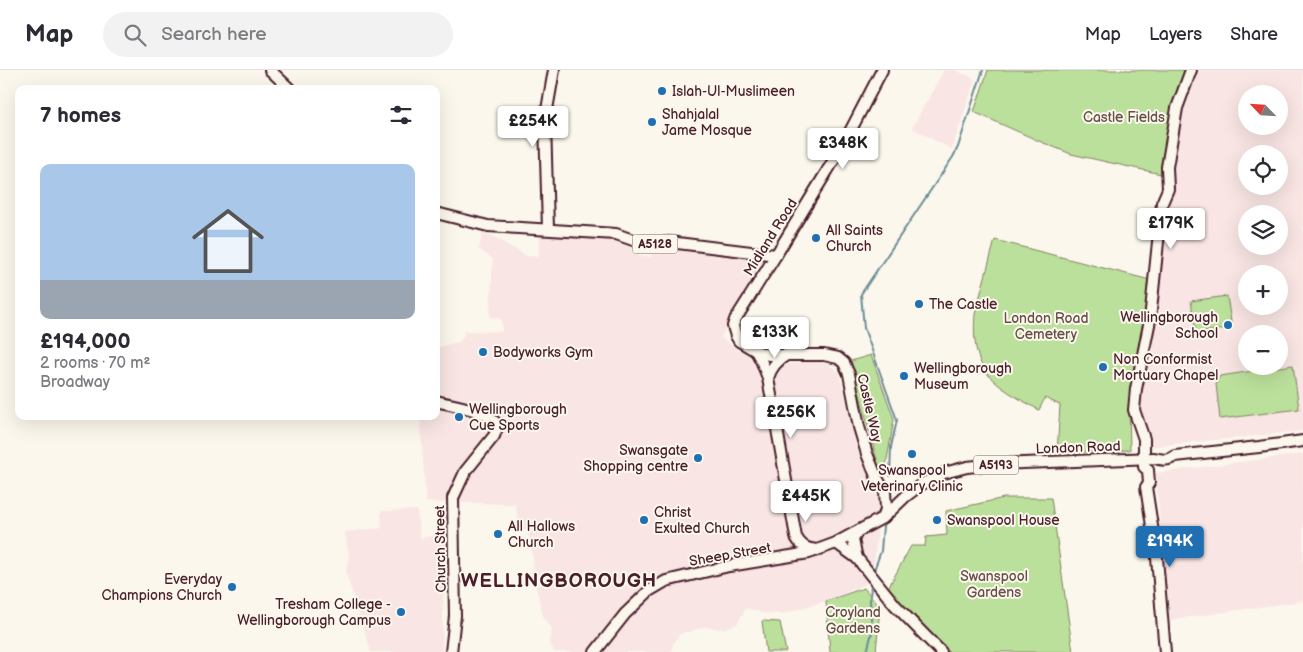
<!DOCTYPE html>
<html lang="en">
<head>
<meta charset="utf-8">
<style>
	body { margin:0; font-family:"Balsamiq Sans",sans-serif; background:#f2f2f3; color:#2b2b33; height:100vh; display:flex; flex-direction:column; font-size:19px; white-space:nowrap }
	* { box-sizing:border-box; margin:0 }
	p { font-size:16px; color:#7c7c81 }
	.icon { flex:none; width:28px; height:28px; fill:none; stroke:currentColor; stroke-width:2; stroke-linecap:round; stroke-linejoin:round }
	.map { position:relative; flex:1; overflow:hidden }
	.sheet { position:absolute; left:15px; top:15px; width:425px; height:335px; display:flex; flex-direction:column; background:#fff; border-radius:10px; box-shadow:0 5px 20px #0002 }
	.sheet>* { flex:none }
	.needle { width:32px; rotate:295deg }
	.fabs { position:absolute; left:1238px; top:15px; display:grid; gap:10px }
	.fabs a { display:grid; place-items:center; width:50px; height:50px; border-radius:50%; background:#fff; box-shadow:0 5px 20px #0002; font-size:25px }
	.price { position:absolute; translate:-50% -42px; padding:0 11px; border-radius:5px; background:#fff; color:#222; font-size:16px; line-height:32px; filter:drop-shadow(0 1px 2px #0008) }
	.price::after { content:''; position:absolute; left:50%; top:30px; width:15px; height:11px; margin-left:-8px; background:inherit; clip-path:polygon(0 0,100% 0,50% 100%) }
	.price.active { background:#1f6fb2; color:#fff }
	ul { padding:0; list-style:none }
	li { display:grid; align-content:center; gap:10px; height:265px; padding:0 25px }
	li span { display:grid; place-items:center; height:155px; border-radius:10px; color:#555 }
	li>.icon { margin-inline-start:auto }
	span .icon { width:90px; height:90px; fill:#fffc; stroke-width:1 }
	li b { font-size:21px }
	h2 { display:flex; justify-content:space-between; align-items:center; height:60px; padding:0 25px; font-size:21px }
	header { display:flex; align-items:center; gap:30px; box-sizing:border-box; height:70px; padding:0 25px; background:#fff; border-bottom:1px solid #e1e1e2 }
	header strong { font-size:24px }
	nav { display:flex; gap:28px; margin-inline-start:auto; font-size:18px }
	.search { width:350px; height:45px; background:#f2f2f3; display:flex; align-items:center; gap:12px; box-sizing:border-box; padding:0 18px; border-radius:28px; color:#7c7c81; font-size:19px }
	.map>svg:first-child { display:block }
	.built { fill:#f8e5e4; fill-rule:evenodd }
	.green { fill:#bbe09b; stroke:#828063 }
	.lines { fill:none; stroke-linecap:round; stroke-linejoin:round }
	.stream { stroke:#6c8c95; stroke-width:2 }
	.secondary-casing { stroke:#4a1f2b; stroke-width:14 }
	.primary-casing { stroke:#4a1f2b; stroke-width:14 }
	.secondary { stroke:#fbf7ec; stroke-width:10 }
	.primary { stroke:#fbf7ec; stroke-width:10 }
	.poi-dot { fill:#1f6fb2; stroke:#fbf7ec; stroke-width:2 }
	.labels { text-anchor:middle; stroke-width:4; stroke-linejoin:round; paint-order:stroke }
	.shield { fill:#fbf7ec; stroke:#7f6065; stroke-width:1 }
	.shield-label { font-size:12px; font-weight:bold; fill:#4a1f2b }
	.poi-label { font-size:14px; fill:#4a1f2b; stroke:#fbf7ec; text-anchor:start }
	.park-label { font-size:14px; fill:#664f47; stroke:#fbf7ec }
	.street-label { font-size:14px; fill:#4a1f2b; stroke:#fbf7ec }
	.district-label { font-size:19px; font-weight:bold; letter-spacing:1px; fill:#4a1f2b; stroke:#fbf7ec }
</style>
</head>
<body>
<header>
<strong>Map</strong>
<div class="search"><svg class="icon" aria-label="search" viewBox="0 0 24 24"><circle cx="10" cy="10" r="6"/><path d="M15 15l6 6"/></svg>Search here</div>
<nav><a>Map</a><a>Layers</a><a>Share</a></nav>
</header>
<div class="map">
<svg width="1303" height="582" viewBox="0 0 1303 582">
	<rect width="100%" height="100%" fill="#fbf7ec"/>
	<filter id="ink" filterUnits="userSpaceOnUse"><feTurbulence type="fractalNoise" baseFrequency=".02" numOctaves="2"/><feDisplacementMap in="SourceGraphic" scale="10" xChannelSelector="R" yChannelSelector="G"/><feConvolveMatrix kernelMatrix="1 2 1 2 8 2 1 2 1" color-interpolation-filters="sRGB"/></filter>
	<g filter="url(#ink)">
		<g class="built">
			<polygon points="944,0 955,0 975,9 952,79 912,58"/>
			<path d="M1198,0H1303V361L1147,377L1142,337L1143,306L1166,141L1179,53ZM1246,24H1279V56H1246ZM1246,84H1279V116H1246ZM1246,144H1279V176H1246ZM1246,204H1279V236H1246ZM1246,264H1279V296H1246Z"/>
			<polygon points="483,161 527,186 538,187 540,165 611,171 627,175 639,185 651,187 655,180 672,177 767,185 743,225 721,267 739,281 755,286 760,310 773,309 776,302 785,295 812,292 827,293 839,302 859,385 875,419 881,436 874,491 867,513 826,531 781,544 763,543 746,538 737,554 722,559 705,557 680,564 673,574 671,582 554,582 550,573 552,559 544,548 536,518 533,488 528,461 520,458 515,434 426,432 420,346 436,346 436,278 461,271 465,261 502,262 502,249 490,247 493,189 479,179"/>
			<polygon points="1303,384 1303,531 1168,550 1156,403"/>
			<polygon points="417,440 420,468 445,464 442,582 371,582 346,503 349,486 345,462 382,458 381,441"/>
		</g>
		<g class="green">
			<polygon points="988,0 1185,0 1178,16 1161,104 1071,84 1039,71 974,42"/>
			<path d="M995,170L1150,210L1129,334L1130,380L1057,383L1060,335L1045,328L1039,340C993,314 970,303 975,244Z"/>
			<polygon points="1227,226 1232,258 1196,263 1191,231"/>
			<polygon points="871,285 894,349 885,401 881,406 851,291"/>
			<polygon points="1293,295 1299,339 1220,349 1216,314 1220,306"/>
			<polygon points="1004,428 1051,428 1073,582 949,582 887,520 911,476 925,476 926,467 947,465 946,441"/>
			<polygon points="864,518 880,537 876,582 830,582 826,531"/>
			<polygon points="762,551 780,552 786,582 766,582"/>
		</g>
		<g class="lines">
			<g class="stream">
				<polyline points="890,406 891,377 897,350 864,258 861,224 953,87 958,77 983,0"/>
				<polyline points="873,503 881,481 883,456"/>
				<polyline points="867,582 872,562 870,531 871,513"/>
			</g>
			<g class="secondary-casing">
				<g id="secondary">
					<polyline points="548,159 545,51 554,0"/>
					<polyline points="776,185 843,75 882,0"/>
					<path d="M756,281L761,290L768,308L796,467C801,476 806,479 817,480"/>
					<path d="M768,308C771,297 777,290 788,284"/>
					<polyline points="856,464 853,470 857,488"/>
					<polyline points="836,473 857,488 895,535 941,582"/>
					<polyline points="1165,582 1157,488 1146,417 1149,413 1148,400 1144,397 1144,369 1134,340 1136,319 1150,250 1162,133 1168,119 1167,97 1177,38 1191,0"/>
				</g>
			</g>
			<g class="primary-casing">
				<g id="primary">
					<polyline points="270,0 290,19"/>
					<polyline points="436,143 488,156 616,164 647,175 669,172 776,185 735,250 733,256 736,266 739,271 756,281 769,285 824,285 838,288 844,293 849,304 859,357 867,384 876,406 885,422 886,438 884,447"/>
					<path d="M436,331C454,336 488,339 498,356L494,366L465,402L453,428L455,546L451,582"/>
					<path d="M595,582L625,544L649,521L666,511L729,496L809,483L836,473L884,447L906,426L922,414L944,403L967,397L996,394L1154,388C1162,390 1168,391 1175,386L1259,377L1303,371"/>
				</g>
			</g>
			<use href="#secondary" class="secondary"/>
			<use href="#primary" class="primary"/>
		</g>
	</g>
	<g class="poi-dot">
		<circle cx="662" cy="21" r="5"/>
		<circle cx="652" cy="52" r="5"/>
		<circle cx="816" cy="168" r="5"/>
		<circle cx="919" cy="234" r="5"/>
		<circle cx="1228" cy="255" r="5"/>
		<circle cx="483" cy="282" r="5"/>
		<circle cx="1103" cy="297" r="5"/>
		<circle cx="904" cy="306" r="5"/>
		<circle cx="459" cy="347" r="5"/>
		<circle cx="912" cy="384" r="5"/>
		<circle cx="698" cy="388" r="5"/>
		<circle cx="644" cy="450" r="5"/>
		<circle cx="937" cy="450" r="5"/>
		<circle cx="498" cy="464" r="5"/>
		<circle cx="232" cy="517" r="5"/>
		<circle cx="401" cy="542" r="5"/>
	</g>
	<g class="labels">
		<g class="shield">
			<rect x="632.5" y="164.5" width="45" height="19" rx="4"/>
			<rect x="973.5" y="385.5" width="45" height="19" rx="4"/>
		</g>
		<g class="shield-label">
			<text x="655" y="178">A5128</text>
			<text x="996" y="399">A5193</text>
		</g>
		<g class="poi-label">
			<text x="672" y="26">Islah-Ul-Muslimeen</text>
			<text x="662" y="49">Shahjalal<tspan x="662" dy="16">Jame Mosque</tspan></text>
			<text x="826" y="165">All Saints<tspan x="826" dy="16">Church</tspan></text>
			<text x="929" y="239">The Castle</text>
			<text x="1218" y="252" text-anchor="end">Wellingborough<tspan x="1218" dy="16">School</tspan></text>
			<text x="493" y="287">Bodyworks Gym</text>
			<text x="1113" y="294">Non Conformist<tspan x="1113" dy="16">Mortuary Chapel</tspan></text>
			<text x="914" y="303">Wellingborough<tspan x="914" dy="16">Museum</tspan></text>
			<text x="469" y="344">Wellingborough<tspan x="469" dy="16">Cue Sports</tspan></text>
			<text x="688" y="385" text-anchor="end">Swansgate<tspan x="688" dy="16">Shopping centre</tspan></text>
			<text x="912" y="405" text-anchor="middle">Swanspool<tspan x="912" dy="16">Veterinary Clinic</tspan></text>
			<text x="654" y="447">Christ<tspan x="654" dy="16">Exulted Church</tspan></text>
			<text x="947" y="455">Swanspool House</text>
			<text x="508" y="461">All Hallows<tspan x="508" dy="16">Church</tspan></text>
			<text x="222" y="514" text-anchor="end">Everyday<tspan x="222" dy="16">Champions Church</tspan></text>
			<text x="391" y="539" text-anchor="end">Tresham College -<tspan x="391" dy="16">Wellingborough Campus</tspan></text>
		</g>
		<g class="park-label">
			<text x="1124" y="52">Castle Fields</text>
			<text x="1046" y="253">London Road<tspan x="1046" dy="16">Cemetery</tspan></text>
			<text x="994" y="511">Swanspool<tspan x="994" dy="16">Gardens</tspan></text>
			<text x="853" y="547">Croyland<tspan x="853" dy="16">Gardens</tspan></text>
		</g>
		<g class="street-label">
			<text transform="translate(770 167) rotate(-58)" y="5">Midland Road</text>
			<text transform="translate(870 338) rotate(77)" y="5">Castle Way</text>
			<text transform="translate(1078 377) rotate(-2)" y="5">London Road</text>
			<text transform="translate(440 479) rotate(-91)" y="5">Church Street</text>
			<text transform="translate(730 484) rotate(-10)" y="5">Sheep Street</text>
		</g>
		<g class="district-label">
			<text x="559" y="517">WELLINGBOROUGH</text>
		</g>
	</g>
</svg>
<div class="fabs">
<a><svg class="needle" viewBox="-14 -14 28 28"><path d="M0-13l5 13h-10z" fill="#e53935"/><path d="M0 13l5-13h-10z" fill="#7c7c81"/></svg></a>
<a><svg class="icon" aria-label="locate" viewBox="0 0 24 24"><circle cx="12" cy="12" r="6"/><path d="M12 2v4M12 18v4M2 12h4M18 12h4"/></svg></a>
<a><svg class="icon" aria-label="layers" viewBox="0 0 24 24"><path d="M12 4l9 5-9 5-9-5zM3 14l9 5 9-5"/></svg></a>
<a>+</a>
<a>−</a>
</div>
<b class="price" style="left:533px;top:78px">£254K</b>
<b class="price" style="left:843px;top:100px">£348K</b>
<b class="price" style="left:1171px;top:180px">£179K</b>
<b class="price" style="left:775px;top:289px">£133K</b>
<b class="price" style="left:791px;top:369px">£256K</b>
<b class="price" style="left:806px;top:453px">£445K</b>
<b class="price active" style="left:1170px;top:498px">£194K</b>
<section class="sheet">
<h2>7 homes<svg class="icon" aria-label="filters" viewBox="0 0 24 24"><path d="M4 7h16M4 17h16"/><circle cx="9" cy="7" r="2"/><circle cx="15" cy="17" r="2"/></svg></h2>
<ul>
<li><span style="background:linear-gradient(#a9c7e8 75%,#9aa5b1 0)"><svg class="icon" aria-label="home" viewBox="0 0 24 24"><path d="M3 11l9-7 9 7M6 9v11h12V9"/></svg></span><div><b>£194,000</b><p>2 rooms · 70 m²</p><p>Broadway</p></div></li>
</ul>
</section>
</div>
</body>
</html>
